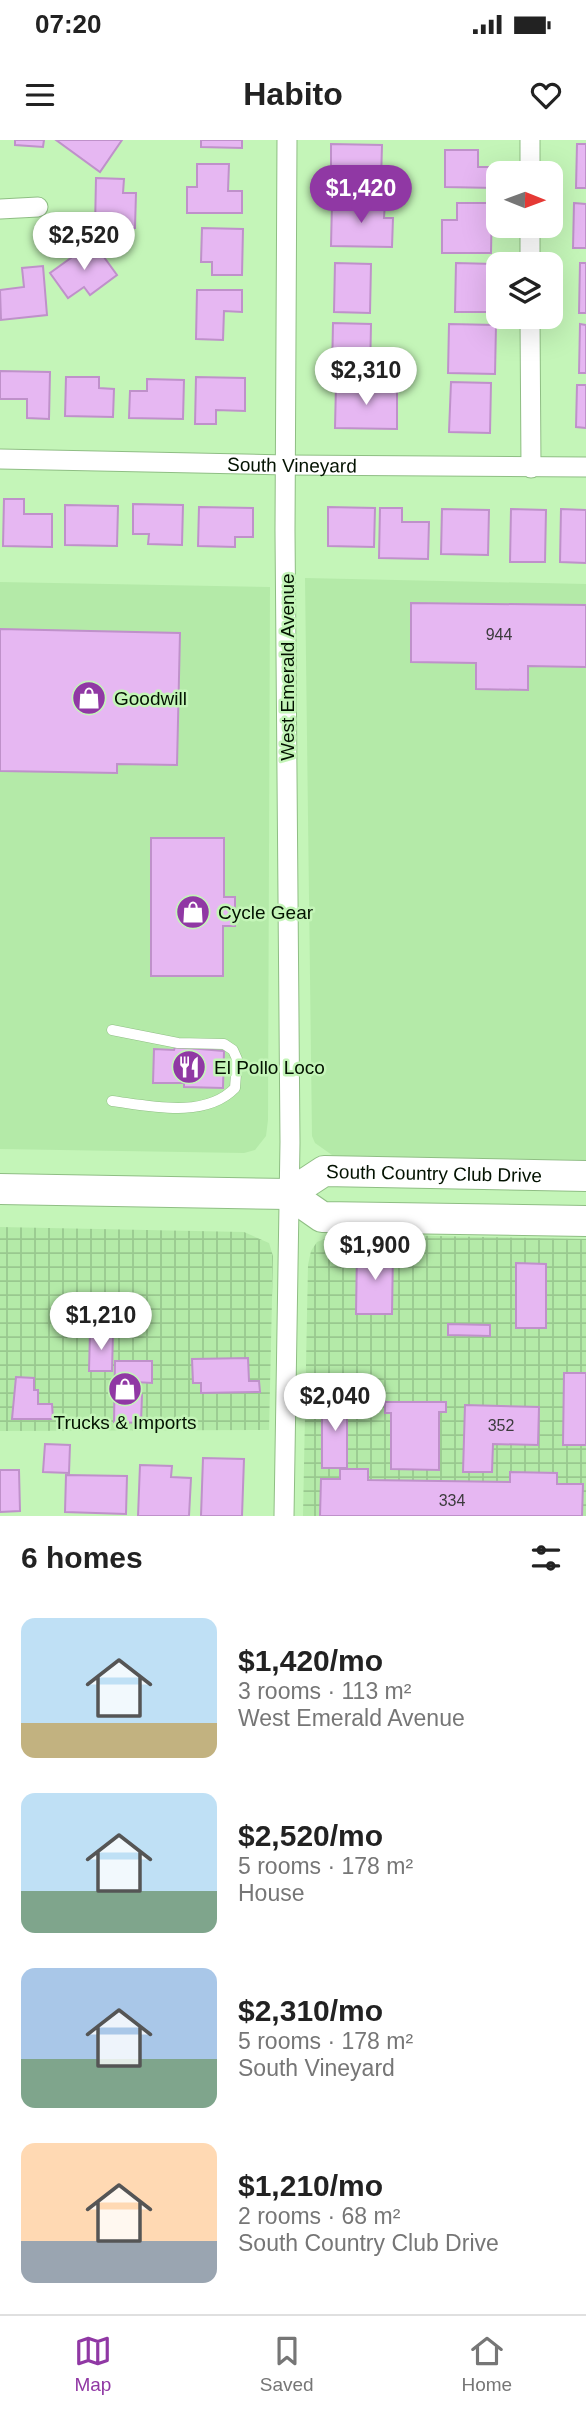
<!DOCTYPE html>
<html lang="en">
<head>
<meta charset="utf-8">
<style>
	body { margin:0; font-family:Arial,sans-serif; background:#f2f2f2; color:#222; height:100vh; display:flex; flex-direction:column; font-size:26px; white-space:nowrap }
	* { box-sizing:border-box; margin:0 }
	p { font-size:23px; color:#767676 }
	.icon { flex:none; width:38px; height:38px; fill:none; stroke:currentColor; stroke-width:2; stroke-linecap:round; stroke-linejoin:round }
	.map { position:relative; height:1376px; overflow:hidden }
	.details { display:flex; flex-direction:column; background:#fff; flex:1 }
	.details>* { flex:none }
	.needle { width:46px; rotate:91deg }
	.controls { position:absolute; left:486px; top:21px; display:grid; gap:14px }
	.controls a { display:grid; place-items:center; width:77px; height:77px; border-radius:14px; background:#fff; box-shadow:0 7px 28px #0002; font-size:35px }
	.price { position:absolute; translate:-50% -60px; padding:0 16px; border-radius:24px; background:#fff; color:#222; font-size:23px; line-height:46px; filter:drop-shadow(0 2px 4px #0008) }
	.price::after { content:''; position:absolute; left:50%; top:42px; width:21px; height:16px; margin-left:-10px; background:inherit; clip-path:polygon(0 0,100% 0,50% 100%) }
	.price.on { background:#9038a4; color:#fff }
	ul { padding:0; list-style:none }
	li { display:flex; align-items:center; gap:21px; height:175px; padding:0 21px }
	li span { display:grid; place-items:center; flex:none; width:196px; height:140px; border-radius:14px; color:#555 }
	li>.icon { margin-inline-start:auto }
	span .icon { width:84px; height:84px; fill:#fffc; stroke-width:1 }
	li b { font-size:30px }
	h2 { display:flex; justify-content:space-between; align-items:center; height:84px; padding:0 21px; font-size:30px }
	.status { display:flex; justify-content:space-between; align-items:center; height:49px; padding:0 35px; background:#fff; direction:ltr }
	.status svg { height:19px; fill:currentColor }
	header { display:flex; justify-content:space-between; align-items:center; height:91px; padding:0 21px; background:#fff; font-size:32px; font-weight:800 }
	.tab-bar { display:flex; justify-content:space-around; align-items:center; height:98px; border-top:2px solid #e0e0e0; background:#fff; font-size:19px; color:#767676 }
	.tab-bar a { display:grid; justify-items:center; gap:4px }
	.tab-bar .on { color:#9038a4 }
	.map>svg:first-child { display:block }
	.built { fill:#b4eaa8 }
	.industrial { fill:url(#industrial-grid) }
	.building { fill:#e6b7f2; stroke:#bf91ca; stroke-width:2 }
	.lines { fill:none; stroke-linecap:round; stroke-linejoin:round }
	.lane-casing { stroke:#8fbe84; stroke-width:11 }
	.street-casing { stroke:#8fbe84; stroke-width:21 }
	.primary-casing { stroke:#8fbe84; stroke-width:32 }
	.lane { stroke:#fff; stroke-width:10 }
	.street { stroke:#fff; stroke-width:19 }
	.primary { stroke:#fff; stroke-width:30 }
	.labels { text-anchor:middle; stroke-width:5; stroke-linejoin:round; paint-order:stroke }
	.number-label { font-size:16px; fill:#3c3b3d }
	.street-label { font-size:19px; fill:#031201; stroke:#c4f5b8 }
	.poi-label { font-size:19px; fill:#031201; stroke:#c4f5b8; text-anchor:start }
</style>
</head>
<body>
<div class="status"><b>07:20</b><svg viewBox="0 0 49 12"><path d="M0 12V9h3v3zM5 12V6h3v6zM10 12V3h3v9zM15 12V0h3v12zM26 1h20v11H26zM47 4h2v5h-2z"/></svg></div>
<header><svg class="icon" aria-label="menu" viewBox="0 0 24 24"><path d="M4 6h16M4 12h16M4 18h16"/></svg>Habito<svg class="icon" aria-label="heart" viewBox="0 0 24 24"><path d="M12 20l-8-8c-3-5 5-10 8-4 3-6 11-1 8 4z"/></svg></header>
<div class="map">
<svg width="586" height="1376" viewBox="0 0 586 1376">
	<defs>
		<pattern id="industrial-grid" width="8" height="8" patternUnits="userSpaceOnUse" patternTransform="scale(1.75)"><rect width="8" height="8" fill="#b4eaa8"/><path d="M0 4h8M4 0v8" fill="none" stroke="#99c88f"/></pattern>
	</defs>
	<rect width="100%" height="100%" fill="#c4f5b8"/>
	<g class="built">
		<polygon points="305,438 586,444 586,1020 345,1016 332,1015 315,1003 312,996"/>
		<polygon points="0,442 270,447 268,980 266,996 255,1010 244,1013 0,1009"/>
	</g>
	<g class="industrial">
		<polygon points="0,1087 244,1092 269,1103 273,1116 269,1290 0,1291"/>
		<polygon points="338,1094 586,1099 586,1376 303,1376 308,1125 311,1111 317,1102"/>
	</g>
	<g class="building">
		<polygon points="15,0 44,0 43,7 15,5"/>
		<polygon points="56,0 122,0 100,32"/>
		<polygon points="201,0 242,0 242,8 201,7"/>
		<polygon points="331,4 382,5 381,42 349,42 349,26 331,26"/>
		<polygon points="577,4 586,4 586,48 576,48"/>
		<polygon points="445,10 478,10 478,27 495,27 495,48 445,47"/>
		<polygon points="197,24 229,24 228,51 242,51 242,73 187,73 187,47 197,47"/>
		<polygon points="96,38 124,39 123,53 136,53 135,88 95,88"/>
		<polygon points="332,62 385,63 384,78 393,78 392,107 331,106"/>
		<polygon points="457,63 492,63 491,113 442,113 442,80 457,80"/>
		<polygon points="574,63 586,64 586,108 573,108"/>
		<polygon points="202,88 243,89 242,135 212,135 212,122 201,122"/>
		<polygon points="93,102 117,135 90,155 84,147 68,158 50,133"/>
		<polygon points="335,123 371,124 370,173 334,172"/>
		<polygon points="456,123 494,124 493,172 455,172"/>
		<polygon points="580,123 586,123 586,173 579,173"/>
		<polygon points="43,126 47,175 1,180 0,150 24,147 22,128"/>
		<polygon points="197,150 242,150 242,172 224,171 223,200 196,199"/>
		<polygon points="333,183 371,184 370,233 332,232"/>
		<polygon points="449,184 496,185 495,234 448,233"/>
		<polygon points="580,184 586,185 586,233 579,233"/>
		<polygon points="0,231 50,232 49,279 27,278 27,259 0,259"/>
		<polygon points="66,237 99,237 99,248 114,249 113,277 65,276"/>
		<polygon points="196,237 245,238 245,271 216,270 216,284 195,284"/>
		<polygon points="147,239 184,240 183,279 129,278 130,251 147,251"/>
		<polygon points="451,242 491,243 490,293 449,292"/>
		<polygon points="336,244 397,245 397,289 335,288"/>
		<polygon points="577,245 586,245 586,288 576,287"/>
		<polygon points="4,359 24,359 24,374 52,374 52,407 3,406"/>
		<polygon points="133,364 183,365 182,405 148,404 149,394 133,394"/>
		<polygon points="65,365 118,366 117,406 65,405"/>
		<polygon points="199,367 253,368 253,397 235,397 235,407 198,406"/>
		<polygon points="328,367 375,368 374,407 328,406"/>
		<polygon points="380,368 402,368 402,382 429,382 428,419 379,418"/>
		<polygon points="442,369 489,370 488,415 441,414"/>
		<polygon points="511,369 546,370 545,422 510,422"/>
		<polygon points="561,369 586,370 586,423 560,422"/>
		<polygon points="411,463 586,465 586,527 528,526 528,550 476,549 476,523 411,522"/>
		<polygon points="0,489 180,493 177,625 117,624 117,633 0,631"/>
		<polygon points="151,698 224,698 224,757 235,757 235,786 223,786 223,836 151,836"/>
		<polygon points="175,907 224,911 223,948 184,947 184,943 153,943 154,909 174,910"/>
		<polygon points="357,1111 393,1111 392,1174 356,1174"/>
		<polygon points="516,1123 546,1124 546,1188 516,1188"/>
		<polygon points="448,1184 490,1185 490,1196 448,1195"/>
		<polygon points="90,1192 113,1193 112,1231 89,1231"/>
		<polygon points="248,1218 249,1241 259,1241 260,1252 201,1253 201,1243 193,1243 192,1219"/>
		<polygon points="115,1221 152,1221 152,1243 136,1242 136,1255 142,1255 141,1283 114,1282"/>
		<polygon points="564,1233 586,1233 586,1305 563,1305"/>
		<polygon points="16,1237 34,1238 34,1250 38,1250 38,1264 52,1264 53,1279 12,1279"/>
		<polygon points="322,1261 354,1261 353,1272 347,1272 347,1328 322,1328"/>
		<polygon points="385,1262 446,1262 446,1272 439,1272 439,1330 391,1329 391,1273 385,1273"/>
		<polygon points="465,1265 539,1267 538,1305 493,1304 492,1332 463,1332"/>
		<polygon points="45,1304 70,1305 69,1333 43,1332"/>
		<polygon points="203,1318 244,1319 242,1376 201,1376"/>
		<polygon points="140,1325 172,1326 171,1337 191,1338 189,1376 138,1376"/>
		<polygon points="340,1329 368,1329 368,1340 510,1342 510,1332 557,1333 557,1344 583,1344 582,1376 320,1376 321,1339 340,1339"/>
		<polygon points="0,1330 19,1330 20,1371 0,1372"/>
		<polygon points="66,1335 127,1336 126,1374 65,1372"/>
	</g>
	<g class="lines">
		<g class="lane-casing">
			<path id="lane" d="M112,961C150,966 205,979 235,948L237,919L233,910L224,904L178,903L112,890"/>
		</g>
		<g class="street-casing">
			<g id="street">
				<polyline points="530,33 530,0"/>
				<polyline points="0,69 38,67"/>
				<polyline points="530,124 530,86"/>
				<polyline points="530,177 531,328"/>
				<path id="s1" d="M0,319L286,325L586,327"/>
				<polyline points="284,1376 290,1002 285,391 287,0"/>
			</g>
		</g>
		<g class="primary-casing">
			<g id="primary">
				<path id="s2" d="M0,1049L289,1054L324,1031L586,1036"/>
				<polyline points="289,1054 322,1077 586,1081"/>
			</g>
		</g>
		<use href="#lane" class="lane"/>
		<use href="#street" class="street"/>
		<use href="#primary" class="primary"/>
	</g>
	<defs>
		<g id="shop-disc" transform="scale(1.75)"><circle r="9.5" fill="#9038a4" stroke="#c4f5b8"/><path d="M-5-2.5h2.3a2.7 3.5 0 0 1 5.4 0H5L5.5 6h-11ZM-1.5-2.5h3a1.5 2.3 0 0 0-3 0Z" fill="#fff"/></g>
		<g id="restaurant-disc" transform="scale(1.75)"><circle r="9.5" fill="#9038a4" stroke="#c4f5b8"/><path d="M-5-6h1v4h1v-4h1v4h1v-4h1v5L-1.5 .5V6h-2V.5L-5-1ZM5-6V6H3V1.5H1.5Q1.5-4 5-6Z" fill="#fff"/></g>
	</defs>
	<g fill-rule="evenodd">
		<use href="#shop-disc" x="89" y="558"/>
		<use href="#shop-disc" x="193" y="772"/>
		<use href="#restaurant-disc" x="189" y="927"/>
		<use href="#shop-disc" x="125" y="1249"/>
	</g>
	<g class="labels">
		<g class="number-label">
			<text x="499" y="500">944</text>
			<text x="501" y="1291">352</text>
			<text x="452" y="1366">334</text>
		</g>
		<g class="street-label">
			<text dy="7" stroke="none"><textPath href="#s1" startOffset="292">South Vineyard</textPath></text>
			<text transform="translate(287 527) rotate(-90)" y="7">West Emerald Avenue</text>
			<text dy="7" stroke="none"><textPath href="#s2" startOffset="441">South Country Club Drive</textPath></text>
		</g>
		<g class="poi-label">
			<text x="114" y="565">Goodwill</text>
			<text x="218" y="779">Cycle Gear</text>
			<text x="214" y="934">El Pollo Loco</text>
			<text x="125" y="1289" text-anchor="middle">Trucks &amp; Imports</text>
		</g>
	</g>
</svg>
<div class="controls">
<a><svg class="needle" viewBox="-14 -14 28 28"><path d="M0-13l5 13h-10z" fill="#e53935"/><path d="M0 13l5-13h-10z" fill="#767676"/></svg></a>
<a><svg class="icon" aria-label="layers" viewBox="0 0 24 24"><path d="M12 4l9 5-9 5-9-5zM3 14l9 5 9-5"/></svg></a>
</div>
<b class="price on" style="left:361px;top:85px">$1,420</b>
<b class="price" style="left:84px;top:132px">$2,520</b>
<b class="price" style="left:366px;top:267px">$2,310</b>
<b class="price" style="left:375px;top:1142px">$1,900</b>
<b class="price" style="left:101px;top:1212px">$1,210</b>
<b class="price" style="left:335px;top:1293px">$2,040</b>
</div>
<section class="details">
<h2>6 homes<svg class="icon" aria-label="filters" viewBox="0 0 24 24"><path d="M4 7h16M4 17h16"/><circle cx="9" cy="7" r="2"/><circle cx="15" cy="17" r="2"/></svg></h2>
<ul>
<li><span style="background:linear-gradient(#bfe0f5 75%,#c2b280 0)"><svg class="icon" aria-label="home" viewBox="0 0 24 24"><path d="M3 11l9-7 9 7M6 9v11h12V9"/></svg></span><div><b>$1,420/mo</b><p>3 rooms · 113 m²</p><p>West Emerald Avenue</p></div></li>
<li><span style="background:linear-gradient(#bfe0f5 70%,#7fa58c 0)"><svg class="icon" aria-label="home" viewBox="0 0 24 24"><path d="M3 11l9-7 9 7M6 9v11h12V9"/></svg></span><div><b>$2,520/mo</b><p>5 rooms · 178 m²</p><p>House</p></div></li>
<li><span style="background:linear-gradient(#a9c7e8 65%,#7fa58c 0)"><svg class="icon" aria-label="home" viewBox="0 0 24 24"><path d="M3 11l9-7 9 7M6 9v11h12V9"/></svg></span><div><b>$2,310/mo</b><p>5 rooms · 178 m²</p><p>South Vineyard</p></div></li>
<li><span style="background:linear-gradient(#ffd9b3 70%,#9aa5b1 0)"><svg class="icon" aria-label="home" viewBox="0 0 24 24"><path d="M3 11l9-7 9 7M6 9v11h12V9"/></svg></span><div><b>$1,210/mo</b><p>2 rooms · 68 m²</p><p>South Country Club Drive</p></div></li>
</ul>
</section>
<nav class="tab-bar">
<a class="on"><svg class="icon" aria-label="map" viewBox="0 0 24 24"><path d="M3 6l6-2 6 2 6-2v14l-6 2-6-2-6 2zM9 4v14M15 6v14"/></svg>Map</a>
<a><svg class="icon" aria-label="saved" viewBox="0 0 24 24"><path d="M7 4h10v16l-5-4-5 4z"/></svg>Saved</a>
<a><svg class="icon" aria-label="home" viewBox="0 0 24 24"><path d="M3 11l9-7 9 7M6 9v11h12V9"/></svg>Home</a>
</nav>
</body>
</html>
